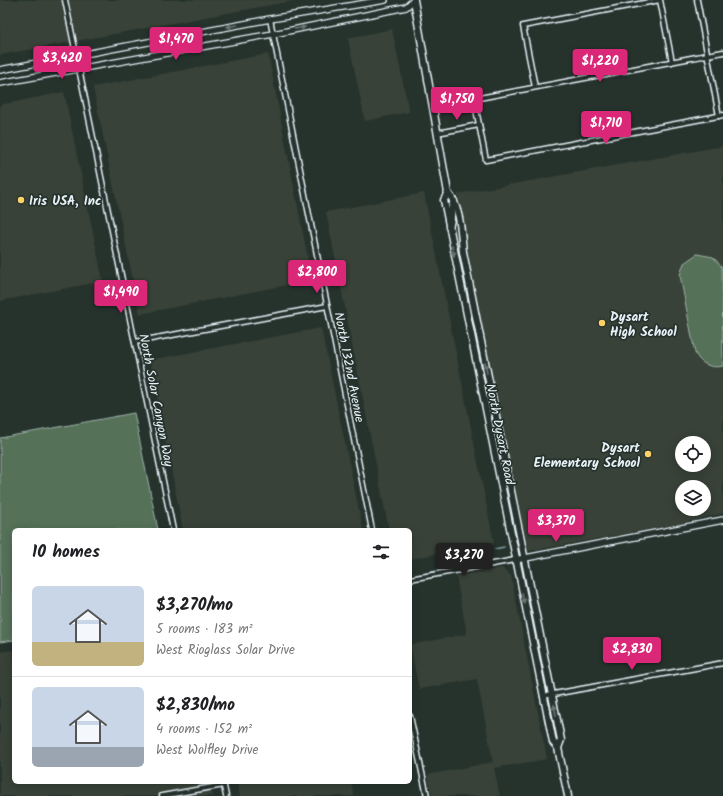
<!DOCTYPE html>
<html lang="en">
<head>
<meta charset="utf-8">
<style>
	body { margin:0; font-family:Kalam,sans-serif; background:#f2f2f2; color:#202124; height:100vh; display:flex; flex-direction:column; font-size:15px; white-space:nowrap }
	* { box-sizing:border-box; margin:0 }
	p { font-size:13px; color:#757577 }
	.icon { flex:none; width:22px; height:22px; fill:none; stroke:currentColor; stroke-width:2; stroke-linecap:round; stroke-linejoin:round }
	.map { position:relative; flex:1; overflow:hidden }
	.sheet { position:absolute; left:12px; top:528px; width:400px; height:256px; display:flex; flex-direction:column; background:#fff; border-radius:6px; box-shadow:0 2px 10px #0003 }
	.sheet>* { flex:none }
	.buttons { position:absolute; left:675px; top:436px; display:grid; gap:8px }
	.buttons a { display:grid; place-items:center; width:36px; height:36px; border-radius:50%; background:#fff; box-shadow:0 2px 10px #0003; font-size:20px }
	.price { position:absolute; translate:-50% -34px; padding:0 9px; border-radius:4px; background:#db2777; color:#fff; font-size:13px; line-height:26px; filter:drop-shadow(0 1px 2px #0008) }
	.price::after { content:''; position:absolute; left:50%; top:24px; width:12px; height:9px; margin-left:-6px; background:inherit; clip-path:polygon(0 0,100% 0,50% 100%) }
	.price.on { background:#222; color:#fff }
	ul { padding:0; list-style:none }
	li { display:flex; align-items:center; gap:12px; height:100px; padding:0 20px }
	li+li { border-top:1px solid #e0e0e0 }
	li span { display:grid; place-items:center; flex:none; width:112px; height:80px; border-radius:6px; color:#555 }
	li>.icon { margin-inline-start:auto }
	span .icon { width:48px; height:48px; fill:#fffc; stroke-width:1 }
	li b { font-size:17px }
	h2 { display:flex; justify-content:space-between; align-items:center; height:48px; padding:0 20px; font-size:17px }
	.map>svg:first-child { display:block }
	.built { fill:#394238; fill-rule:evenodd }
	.green { fill:#547158; stroke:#9eb1a8 }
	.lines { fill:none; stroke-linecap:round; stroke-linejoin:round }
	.stream { stroke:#859ea3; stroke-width:1.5 }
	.street-casing { stroke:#e8f1f8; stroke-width:7 }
	.secondary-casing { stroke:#e8f1f8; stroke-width:8 }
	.primary-casing { stroke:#e8f1f8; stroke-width:9 }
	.street { stroke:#26332d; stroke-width:4 }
	.secondary { stroke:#26332d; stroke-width:5.5 }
	.primary { stroke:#26332d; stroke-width:6 }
	.oneway { fill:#6a7674 }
	.poi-dot { fill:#ffd166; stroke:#26332d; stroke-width:1.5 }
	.labels { text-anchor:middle; stroke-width:3.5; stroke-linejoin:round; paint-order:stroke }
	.poi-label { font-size:13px; font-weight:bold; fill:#e8f1f8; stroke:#26332d; text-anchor:start }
	.street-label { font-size:13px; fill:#e8f1f8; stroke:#26332d }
</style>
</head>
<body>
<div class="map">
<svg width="723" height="796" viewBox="0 0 723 796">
	<rect width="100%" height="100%" fill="#26332d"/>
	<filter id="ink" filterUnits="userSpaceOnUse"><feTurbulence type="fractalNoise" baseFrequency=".025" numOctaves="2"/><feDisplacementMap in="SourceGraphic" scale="8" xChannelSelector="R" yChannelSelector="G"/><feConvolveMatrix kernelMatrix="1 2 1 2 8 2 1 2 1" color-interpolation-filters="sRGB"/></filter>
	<g filter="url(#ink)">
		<g class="built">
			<polygon points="0,0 298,0 0,55"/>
			<polygon points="392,29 409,112 365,121 348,38"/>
			<polygon points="268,54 312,280 140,314 93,87"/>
			<polygon points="64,92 103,281 0,301 0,105"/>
			<path d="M723,146V513L679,524L529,551L527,548L467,254L466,235L458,194ZM682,443H704V465H682ZM682,487H704V509H682Z"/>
			<polygon points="424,193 494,543 410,559 410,530 389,530 326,212"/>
			<polygon points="321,328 363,530 183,530 150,360"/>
			<polygon points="502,568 511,576 547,759 494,768 500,796 432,796 427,775 493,762 477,679 419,689 410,645 467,634 456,576"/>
			<polygon points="14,650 14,782 210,782 213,796 0,796 0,652"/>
			<polygon points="237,782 351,782 354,796 240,796"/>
		</g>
		<g class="green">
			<path d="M697,254L713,257L722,267L723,366C711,369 700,364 695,353L680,275L684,263Z"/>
			<polygon points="134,413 158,530 14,530 14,640 0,642 0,438"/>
		</g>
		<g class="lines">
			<polyline class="stream" points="495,549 504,547"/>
			<g class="street-casing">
				<g id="street">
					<polyline points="65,0 173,530"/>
					<polyline points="697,0 719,116"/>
					<polyline points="270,19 372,530"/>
					<polyline points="723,52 474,99 486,160 723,115"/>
					<polyline points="535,87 523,26 660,0 672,62"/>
					<polyline points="437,133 479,125"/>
					<polyline points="135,342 327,306"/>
					<polyline points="410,579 515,560"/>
					<polyline points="543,696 723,663"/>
					<polyline points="410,716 427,796"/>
					<polyline points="223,782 226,796"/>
					<polyline points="162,796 224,785"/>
				</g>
			</g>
			<g class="secondary-casing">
				<g id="secondary">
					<polyline points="0,70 270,19 385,0"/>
					<polyline points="0,83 273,34 406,7 414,0"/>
					<polyline points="515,560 723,520"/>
				</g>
			</g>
			<g class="primary-casing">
				<g id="primary">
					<path d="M414,0L448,193C461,208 461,233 463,252L561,740L558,748L568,796"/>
					<polyline points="448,193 444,200 553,742 558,748"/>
					<path d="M449,227C453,218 449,210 454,201"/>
				</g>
			</g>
			<use href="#street" class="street"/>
			<use href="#secondary" class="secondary"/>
			<use href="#primary" class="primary"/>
		</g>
		<defs><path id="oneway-solid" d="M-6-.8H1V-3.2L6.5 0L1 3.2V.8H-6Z"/></defs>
		<g class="oneway">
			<use href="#oneway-solid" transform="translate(232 26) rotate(170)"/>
			<use href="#oneway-solid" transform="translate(300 28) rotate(-11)"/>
			<use href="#oneway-solid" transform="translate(453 251) rotate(79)"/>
			<use href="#oneway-solid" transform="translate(486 368) rotate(-101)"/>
			<use href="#oneway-solid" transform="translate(523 598) rotate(78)"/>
			<use href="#oneway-solid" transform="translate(555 710) rotate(-101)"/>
		</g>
	</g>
	<g class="poi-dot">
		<circle cx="21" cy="200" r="4"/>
		<circle cx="602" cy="323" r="4"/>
		<circle cx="648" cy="454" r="4"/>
	</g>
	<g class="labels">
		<g class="poi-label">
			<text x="29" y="205">Iris USA, Inc</text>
			<text x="610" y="321">Dysart<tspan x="610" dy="15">High School</tspan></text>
			<text x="640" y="452" text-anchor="end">Dysart<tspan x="640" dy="15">Elementary School</tspan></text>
		</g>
		<g class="street-label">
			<text transform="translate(350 367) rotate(79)" y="5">North 132nd Avenue</text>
			<text transform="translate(157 400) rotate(79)" y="5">North Solar Canyon Way</text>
			<text transform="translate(501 434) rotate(79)" y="5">North Dysart Road</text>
		</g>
	</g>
</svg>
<div class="buttons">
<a><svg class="icon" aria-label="locate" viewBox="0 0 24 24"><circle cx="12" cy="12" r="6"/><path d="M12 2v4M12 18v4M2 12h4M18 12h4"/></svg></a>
<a><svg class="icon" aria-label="layers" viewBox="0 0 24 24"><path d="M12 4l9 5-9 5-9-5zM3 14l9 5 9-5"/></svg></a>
</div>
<b class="price" style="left:176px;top:61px">$1,470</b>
<b class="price" style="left:62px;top:80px">$3,420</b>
<b class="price" style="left:600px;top:83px">$1,220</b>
<b class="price" style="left:457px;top:121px">$1,750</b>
<b class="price" style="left:606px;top:145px">$1,710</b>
<b class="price" style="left:317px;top:294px">$2,800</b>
<b class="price" style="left:121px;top:314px">$1,490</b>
<b class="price" style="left:556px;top:543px">$3,370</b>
<b class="price on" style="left:464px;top:577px">$3,270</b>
<b class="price" style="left:632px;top:671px">$2,830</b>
<section class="sheet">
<h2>10 homes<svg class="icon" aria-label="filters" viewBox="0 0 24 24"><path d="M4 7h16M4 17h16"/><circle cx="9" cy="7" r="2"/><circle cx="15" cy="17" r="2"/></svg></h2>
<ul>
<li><span style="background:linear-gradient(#c9d6e8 70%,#c2b280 0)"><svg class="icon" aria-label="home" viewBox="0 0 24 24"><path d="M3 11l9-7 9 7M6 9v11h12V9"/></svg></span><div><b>$3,270/mo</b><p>5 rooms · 183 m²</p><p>West Rioglass Solar Drive</p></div></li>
<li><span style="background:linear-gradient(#c9d6e8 75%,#9aa5b1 0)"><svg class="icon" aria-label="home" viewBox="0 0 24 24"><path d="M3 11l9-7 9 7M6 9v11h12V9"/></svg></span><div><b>$2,830/mo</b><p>4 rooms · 152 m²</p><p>West Wolfley Drive</p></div></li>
</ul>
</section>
</div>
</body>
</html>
